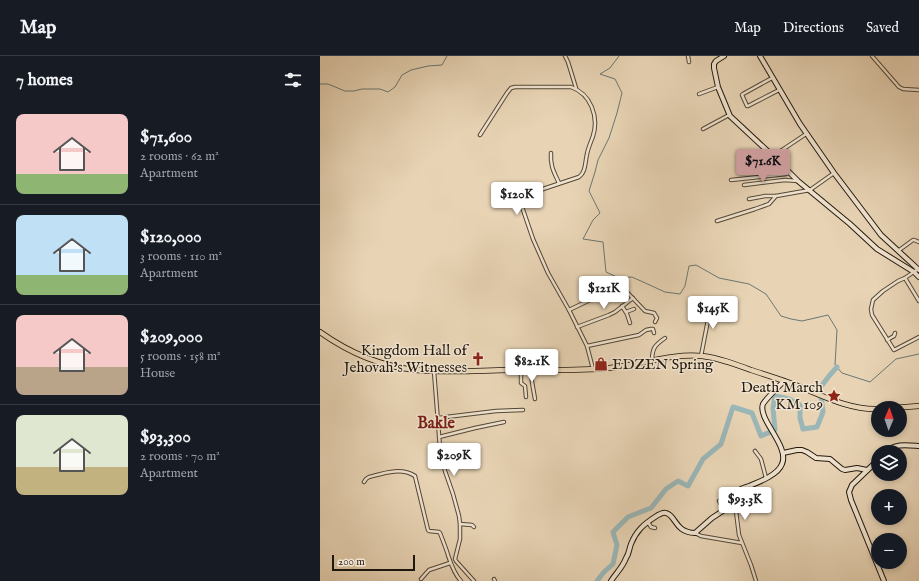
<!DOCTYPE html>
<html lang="en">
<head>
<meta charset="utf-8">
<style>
	body { margin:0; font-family:"IM FELL English",serif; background:#242831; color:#f1f3f6; height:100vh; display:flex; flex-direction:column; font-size:15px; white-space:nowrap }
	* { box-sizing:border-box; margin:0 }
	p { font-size:13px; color:#9ea1a6 }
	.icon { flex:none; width:22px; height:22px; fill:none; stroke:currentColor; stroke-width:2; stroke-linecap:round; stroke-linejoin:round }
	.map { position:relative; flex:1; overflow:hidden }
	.drawer { display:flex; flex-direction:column; background:#171b24; width:320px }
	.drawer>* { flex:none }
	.needle { width:26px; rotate:2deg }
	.fabs { position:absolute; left:551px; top:345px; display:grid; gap:8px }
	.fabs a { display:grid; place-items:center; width:36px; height:36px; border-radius:50%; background:#171b24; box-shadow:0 2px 6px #0003; font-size:20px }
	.scale { position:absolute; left:12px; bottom:10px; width:83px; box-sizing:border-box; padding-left:4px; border:2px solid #21180d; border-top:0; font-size:11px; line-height:14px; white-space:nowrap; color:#21180d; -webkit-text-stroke:3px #f0e3cf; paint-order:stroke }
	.price { position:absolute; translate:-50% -34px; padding:0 9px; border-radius:4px; background:#fff; color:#222; font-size:13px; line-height:26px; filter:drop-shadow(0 1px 2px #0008) }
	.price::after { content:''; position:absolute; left:50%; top:24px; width:12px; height:9px; margin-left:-6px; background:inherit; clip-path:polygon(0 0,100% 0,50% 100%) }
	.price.current { background:#c59692; color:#111 }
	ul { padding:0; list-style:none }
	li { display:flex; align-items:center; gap:12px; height:100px; padding:0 16px }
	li+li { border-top:1px solid #363941 }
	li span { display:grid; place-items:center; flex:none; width:112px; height:80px; border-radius:8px; color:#555 }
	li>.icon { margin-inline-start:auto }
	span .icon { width:48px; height:48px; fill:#fffc; stroke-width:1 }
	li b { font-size:17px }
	h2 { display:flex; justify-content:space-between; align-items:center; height:48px; padding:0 16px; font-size:17px }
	header { display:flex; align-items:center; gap:24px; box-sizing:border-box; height:56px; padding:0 20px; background:#171b24; border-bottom:1px solid #363941 }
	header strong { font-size:19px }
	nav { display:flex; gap:22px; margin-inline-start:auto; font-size:14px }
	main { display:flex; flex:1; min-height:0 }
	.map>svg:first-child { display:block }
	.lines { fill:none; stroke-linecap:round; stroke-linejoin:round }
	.stream { stroke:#6a7773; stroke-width:1 }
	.river { stroke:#9ab6b7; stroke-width:5 }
	.street-casing { stroke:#534737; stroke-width:4.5 }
	.secondary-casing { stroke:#21180d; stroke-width:6 }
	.primary-casing { stroke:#21180d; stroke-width:6 }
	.street { stroke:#f0e3cf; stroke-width:2.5 }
	.secondary { stroke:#f0e3cf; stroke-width:4 }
	.primary { stroke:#e8d4b5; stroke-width:4.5 }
	.labels { text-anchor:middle; stroke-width:3; stroke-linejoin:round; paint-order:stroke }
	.poi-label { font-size:15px; fill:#21180d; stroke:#f0e3cf; text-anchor:end }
	.neighbourhood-label { font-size:16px; font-weight:bold; fill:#7a1f14; stroke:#f0e3cf }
</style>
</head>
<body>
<header>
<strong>Map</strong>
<nav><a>Map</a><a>Directions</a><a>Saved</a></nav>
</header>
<main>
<section class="drawer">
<h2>7 homes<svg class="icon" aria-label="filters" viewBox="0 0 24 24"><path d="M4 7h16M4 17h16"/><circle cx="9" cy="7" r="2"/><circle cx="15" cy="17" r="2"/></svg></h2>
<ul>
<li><span style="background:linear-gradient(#f6c9c9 75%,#8fb573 0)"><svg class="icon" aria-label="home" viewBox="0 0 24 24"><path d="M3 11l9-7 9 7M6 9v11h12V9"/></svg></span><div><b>$71,600</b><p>2 rooms · 62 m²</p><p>Apartment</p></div></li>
<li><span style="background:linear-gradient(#bfe0f5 75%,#8fb573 0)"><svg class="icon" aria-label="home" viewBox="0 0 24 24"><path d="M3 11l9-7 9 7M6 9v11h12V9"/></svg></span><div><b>$120,000</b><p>3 rooms · 110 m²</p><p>Apartment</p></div></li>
<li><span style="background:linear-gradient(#f6c9c9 65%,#b9a48a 0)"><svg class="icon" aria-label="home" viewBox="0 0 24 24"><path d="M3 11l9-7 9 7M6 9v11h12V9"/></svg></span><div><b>$209,000</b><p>5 rooms · 158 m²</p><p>House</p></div></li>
<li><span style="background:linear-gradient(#dfe7d0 65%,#c2b280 0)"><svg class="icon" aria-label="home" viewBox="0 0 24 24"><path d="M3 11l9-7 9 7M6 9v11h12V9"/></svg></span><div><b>$93,300</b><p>2 rooms · 70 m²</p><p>Apartment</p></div></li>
</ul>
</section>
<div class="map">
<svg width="599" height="525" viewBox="0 0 599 525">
	<rect width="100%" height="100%" fill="#e8d4b5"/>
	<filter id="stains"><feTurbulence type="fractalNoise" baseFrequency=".005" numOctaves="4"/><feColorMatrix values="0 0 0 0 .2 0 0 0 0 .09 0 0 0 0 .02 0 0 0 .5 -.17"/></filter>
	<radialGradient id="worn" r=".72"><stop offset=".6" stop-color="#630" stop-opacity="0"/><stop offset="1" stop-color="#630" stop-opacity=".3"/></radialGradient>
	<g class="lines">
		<g class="stream">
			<polyline points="299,0 290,12 280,18 295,23 302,37 297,57 289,82 278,104 275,116 269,135 280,157 273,164 263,183 283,186 286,216 299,222 312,221 345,236 360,238 365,230 369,210 376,209 399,222 429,228 446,238 461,260 471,263 482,265 508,259 517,274 515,309 522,317 550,326 576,303 599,298"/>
			<polyline points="0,28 8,28 25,35 34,35 42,33 60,33 68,36 75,31 82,19 91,14 108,10 122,9 127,0"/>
		</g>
		<polyline class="river" points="277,525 284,516 293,508 297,489 293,476 308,461 331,452 346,433 358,425 368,430 383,403 401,388 413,351 432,357 441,380 455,374 453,352 455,340 469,343 480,349 480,362 483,373 497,371 503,356 500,332 509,320 517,311"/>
		<g class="street-casing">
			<g id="street">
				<polyline points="245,0 248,6 256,32"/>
				<polyline points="368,0 369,6"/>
				<polyline points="552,0 579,31 583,33 599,34"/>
				<polyline points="452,22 423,38 422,39 427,50 428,50 459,34"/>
				<polyline points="379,38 398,31"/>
				<polyline points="383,73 409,59"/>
				<path d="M160,79L187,37L191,32L195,31H251C271,38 279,61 273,80C271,86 268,92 267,98C265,106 266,116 259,121L202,140L201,141L200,145L213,183L228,217L249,254L267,290L273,313"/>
				<path d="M231,97C230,110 234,116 239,127"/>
				<polyline points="422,110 441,106 454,101 462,94 486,78"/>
				<polyline points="411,124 466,118 469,116"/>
				<polyline points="424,129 465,124 478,125"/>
				<polyline points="429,143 445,140 456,140"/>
				<polyline points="397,165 435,153 449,148 456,140 490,134 514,117"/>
				<polyline points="578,195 593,184 594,184 599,186"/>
				<polyline points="598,213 585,222 578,225 563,235 553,244 551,253 552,259 574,294 599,281"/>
				<polyline points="585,222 599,245"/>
				<polyline points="302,250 307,258 310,267"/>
				<polyline points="389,251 404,254"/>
				<polyline points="249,254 297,231 305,234 325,255 334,257 337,262 335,266"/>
				<polyline points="306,256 314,253"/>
				<polyline points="257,271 289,259 295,256 313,242"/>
				<polyline points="567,284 574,280 575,277"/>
				<polyline points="267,290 319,279 326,274 331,273 333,273 334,277"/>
				<polyline points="381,300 388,264 390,243 404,246"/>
				<path d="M332,305C332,292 335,289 345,282"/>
				<polyline points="201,314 201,327 205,330 206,341"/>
				<polyline points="211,314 212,326 215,343"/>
				<polyline points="114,315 120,392 125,415 133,438 139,460 140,468 140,483 135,503 136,505 154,525"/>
				<polyline points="118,362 176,355 203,354"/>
				<polyline points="119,381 155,372 184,366"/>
				<polyline points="435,395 441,403 446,422"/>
				<path d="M44,426L46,423L49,421C64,417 81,411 95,420L108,474L109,475L119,476L120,477C123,485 126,492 128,499C131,508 134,518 141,525"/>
				<polyline points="399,445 404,454"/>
				<polyline points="415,447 419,479 431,509 436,525"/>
				<polyline points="328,466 331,471 335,472"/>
				<polyline points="140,468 152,469 154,471"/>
				<polyline points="375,477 381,480 422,487"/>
				<polyline points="101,523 109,514 130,507"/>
				<polyline points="174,523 175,525"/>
			</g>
		</g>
		<g class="secondary-casing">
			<g id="secondary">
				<polyline points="404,0 396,5 394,8 394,12 398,31 410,60 454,101 478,125 530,168 557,193 594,216 599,221"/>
				<polyline points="440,0 480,68 514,117 561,179 599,214"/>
				<path d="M565,396C575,387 587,389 599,390"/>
				<polyline points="463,397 477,394 482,394 487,396 496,402 510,403 522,413 525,414 537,412 547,414"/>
				<polyline points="558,404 532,429 529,436 531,444 564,525"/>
				<path d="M291,525C296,517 303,511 306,502C309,498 309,493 311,488C316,475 324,468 335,461C338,459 343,456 346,457C356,459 354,476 375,477L392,462L415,447C415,443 416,438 418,435C421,432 426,431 429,430C439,426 458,419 462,408C470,390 437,363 443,348C446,343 459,330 464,325"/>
			</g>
		</g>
		<g class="primary-casing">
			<g id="primary">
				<path d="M0,276C28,296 61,310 95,314C129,317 164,314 198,314C228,314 259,315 289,312C319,309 352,297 382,300C399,302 415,308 431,314C449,320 466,325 483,332C507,342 532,354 558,353"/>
				<polyline points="573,352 599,350"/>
			</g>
		</g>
		<use href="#street" class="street"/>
		<use href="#secondary" class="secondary"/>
		<use href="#primary" class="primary"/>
	</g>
	<defs>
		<g id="church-bare" transform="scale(1.08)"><path d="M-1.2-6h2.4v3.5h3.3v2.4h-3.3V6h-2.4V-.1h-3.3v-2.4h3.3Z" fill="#8f2418" stroke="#f0e3cf" stroke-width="2.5" paint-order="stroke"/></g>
		<g id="shop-bare" transform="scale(1.08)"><path d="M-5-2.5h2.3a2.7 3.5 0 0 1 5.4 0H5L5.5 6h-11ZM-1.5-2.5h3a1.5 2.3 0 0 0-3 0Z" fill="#8f2418" stroke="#f0e3cf" stroke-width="2.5" paint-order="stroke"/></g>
		<g id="sight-bare" transform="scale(1.08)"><path d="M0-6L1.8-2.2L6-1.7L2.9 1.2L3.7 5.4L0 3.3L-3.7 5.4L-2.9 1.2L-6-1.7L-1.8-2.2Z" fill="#8f2418" stroke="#f0e3cf" stroke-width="2.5" paint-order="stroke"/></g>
	</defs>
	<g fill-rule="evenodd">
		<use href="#church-bare" x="158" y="303"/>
		<use href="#shop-bare" x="281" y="308"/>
		<use href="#sight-bare" x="514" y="340"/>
	</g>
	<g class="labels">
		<g class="poi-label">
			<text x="147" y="299">Kingdom Hall of<tspan x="147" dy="17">Jehovah's Witnesses</tspan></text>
			<text x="292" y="313" text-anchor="start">EDZEN Spring</text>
			<text x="503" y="336">Death March<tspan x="503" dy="17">KM 109</tspan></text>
		</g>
		<g class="neighbourhood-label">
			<text x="116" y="372">Bakle</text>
		</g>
	</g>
	<rect width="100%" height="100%" filter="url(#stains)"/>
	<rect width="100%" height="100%" fill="url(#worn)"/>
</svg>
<div class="fabs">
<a><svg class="needle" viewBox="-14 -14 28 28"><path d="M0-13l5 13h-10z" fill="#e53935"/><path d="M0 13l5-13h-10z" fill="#9ea1a6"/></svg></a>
<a><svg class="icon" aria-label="layers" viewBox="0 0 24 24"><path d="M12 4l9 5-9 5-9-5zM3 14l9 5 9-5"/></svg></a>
<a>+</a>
<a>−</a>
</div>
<div class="scale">200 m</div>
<b class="price current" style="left:443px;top:127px">$71.6K</b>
<b class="price" style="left:197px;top:160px">$120K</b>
<b class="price" style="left:284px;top:254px">$121K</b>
<b class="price" style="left:393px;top:274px">$145K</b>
<b class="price" style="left:212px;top:327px">$82.1K</b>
<b class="price" style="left:134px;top:421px">$209K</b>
<b class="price" style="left:425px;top:465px">$93.3K</b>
</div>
</main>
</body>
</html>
